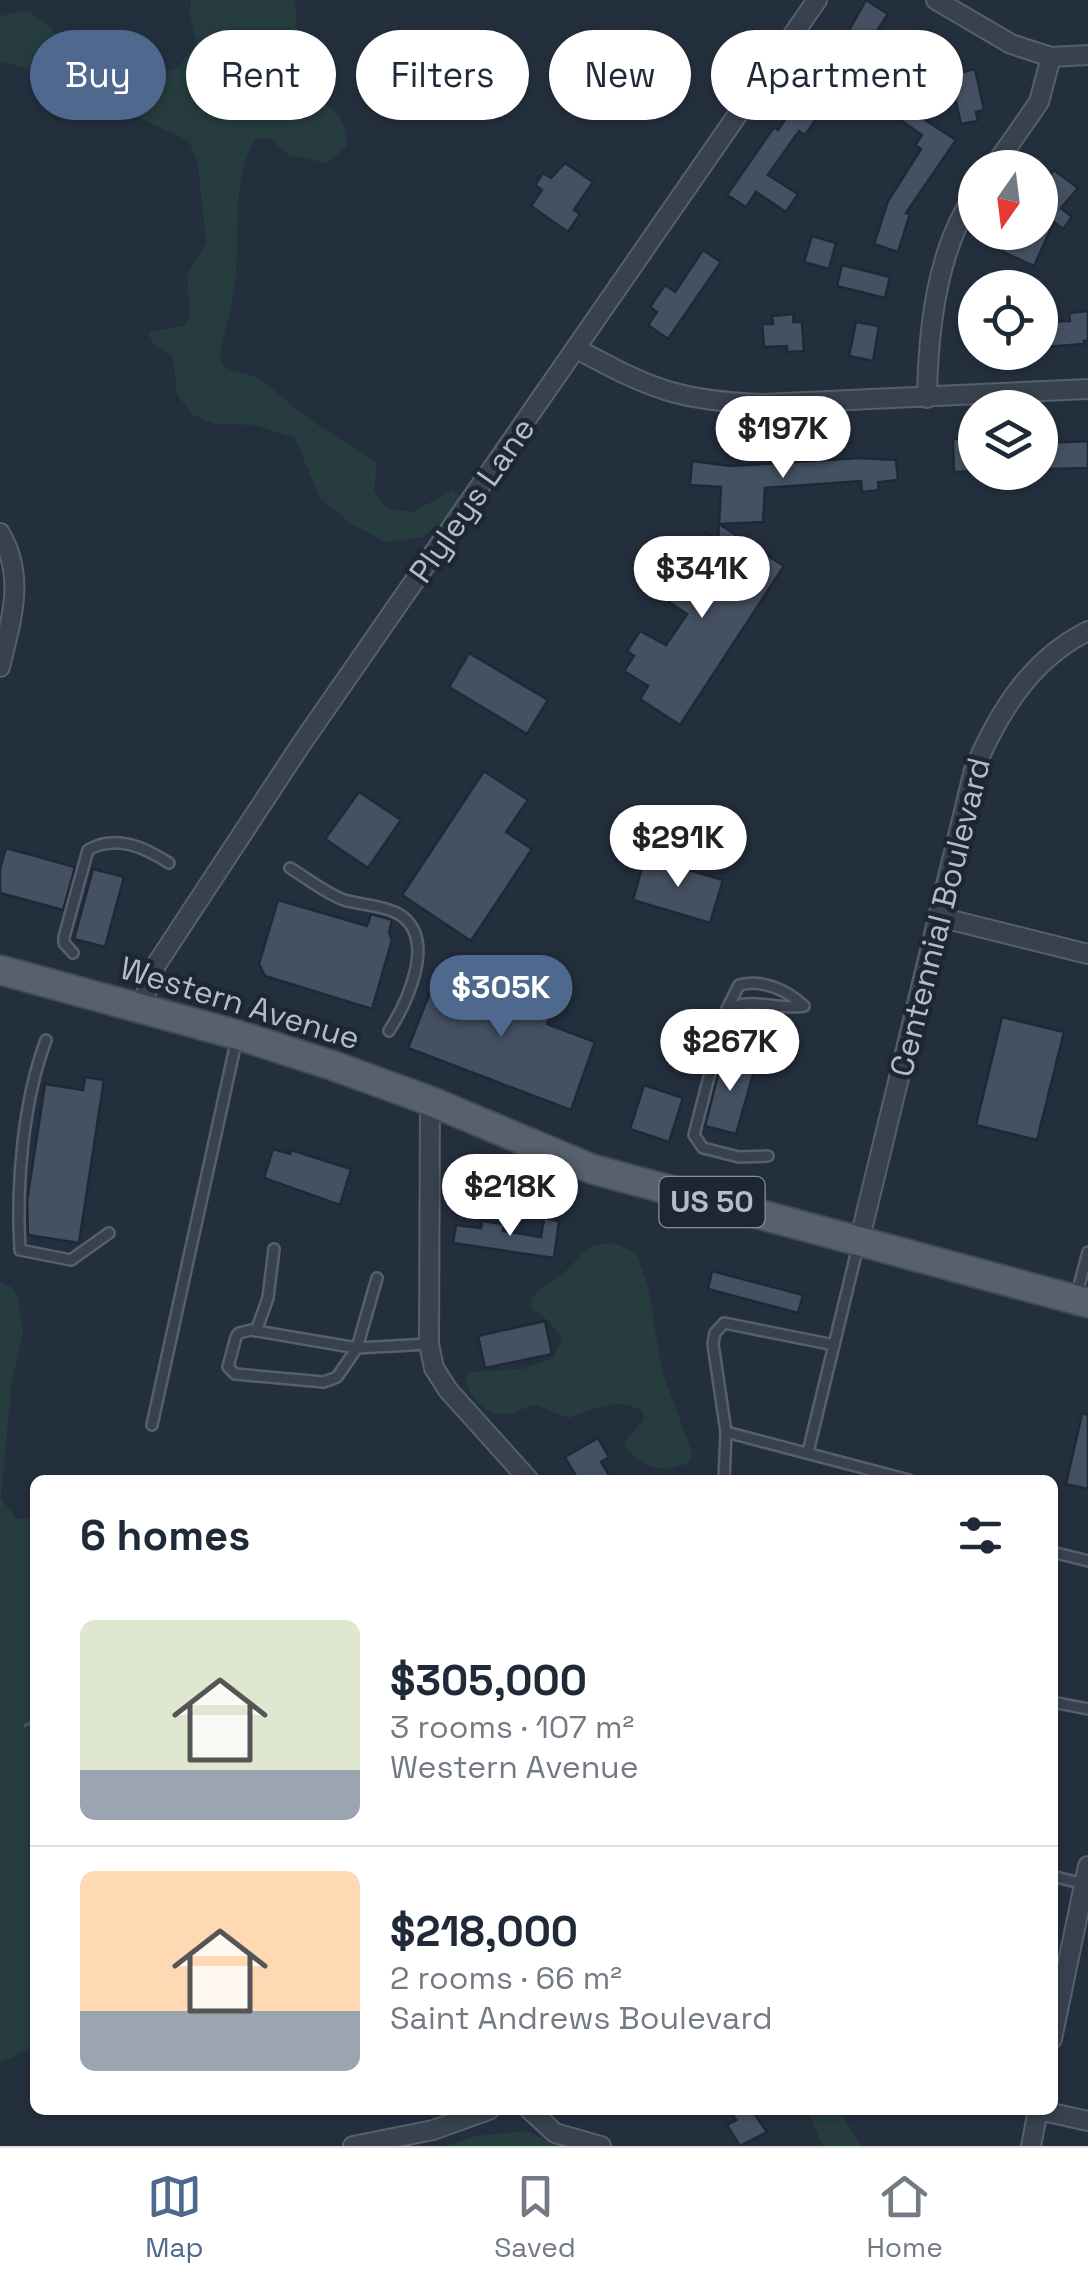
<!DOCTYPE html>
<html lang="en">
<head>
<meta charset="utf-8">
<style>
	body { margin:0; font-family:"Space Grotesk",sans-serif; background:#f6f6f7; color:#1f2937; height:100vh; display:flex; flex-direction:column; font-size:38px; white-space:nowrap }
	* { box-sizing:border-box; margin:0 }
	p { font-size:32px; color:#747a83 }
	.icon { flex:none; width:55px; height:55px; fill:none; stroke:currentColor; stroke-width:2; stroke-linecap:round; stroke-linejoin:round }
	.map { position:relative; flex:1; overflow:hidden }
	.details { position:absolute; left:30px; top:1475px; width:1028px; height:640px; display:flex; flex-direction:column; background:#fff; border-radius:15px; box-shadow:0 2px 8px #0004 }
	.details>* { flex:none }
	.banner { position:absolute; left:30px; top:30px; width:1030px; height:90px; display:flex; gap:20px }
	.needle { width:65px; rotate:194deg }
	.buttons { position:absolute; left:958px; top:150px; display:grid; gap:20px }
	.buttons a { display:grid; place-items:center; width:100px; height:100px; border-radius:50%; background:#fff; box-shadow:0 2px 8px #0004; font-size:50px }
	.price { position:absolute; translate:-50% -85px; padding:0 22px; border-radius:35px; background:#fff; color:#222; font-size:32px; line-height:65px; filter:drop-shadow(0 2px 5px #0008) }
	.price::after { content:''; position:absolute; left:50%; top:60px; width:30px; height:22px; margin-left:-15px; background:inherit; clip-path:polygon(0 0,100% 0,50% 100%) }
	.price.active { background:#4f688e; color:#fff }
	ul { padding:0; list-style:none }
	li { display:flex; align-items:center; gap:30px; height:250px; padding:0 50px }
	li+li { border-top:2px solid #e0e1e3 }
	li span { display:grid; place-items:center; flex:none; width:280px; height:200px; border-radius:15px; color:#555 }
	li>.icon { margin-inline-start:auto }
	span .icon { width:120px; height:120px; fill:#fffc; stroke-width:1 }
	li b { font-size:42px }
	h2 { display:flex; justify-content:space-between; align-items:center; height:120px; padding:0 50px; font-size:42px }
	.pill { padding:0 35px; border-radius:45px; background:#fff; box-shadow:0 2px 8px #0004; font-size:35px; line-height:90px }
	.pill.active { background:#4f688e; color:#fff }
	.tabs { display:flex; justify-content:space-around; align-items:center; height:140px; border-top:2px solid #e0e1e3; background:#fff; font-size:28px; color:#747a83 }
	.tabs a { display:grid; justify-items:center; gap:5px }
	.tabs .active { color:#4f688e }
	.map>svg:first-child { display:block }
	.green { fill:#263c3f }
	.building { fill:#455162; stroke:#1f2835; stroke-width:2.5 }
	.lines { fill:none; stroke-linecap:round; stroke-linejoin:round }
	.service-casing { stroke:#565f6c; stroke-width:14 }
	.minor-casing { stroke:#565f6c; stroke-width:22 }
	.primary-casing { stroke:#414a57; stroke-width:32 }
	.path { stroke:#44595c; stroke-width:4; stroke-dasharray:8 8; stroke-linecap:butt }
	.service { stroke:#38414e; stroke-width:9 }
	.minor { stroke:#38414e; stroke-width:18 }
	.primary { stroke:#56606e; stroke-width:28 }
	.labels { text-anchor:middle; stroke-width:9; stroke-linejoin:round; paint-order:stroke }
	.shield { fill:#1d2633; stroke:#878f9c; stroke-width:2.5 }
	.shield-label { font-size:30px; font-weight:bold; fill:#b4bcc9 }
	.street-label { font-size:32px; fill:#b4bcc9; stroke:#1d2633 }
</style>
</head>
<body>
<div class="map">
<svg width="1088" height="2146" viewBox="0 0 1088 2146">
	<rect width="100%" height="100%" fill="#242f3e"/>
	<g class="green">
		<path d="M191,0H295L297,31L293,69C299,78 305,88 314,95C334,110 349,118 346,147L326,163L290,155L270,139L257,138C231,171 240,241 235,282C232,308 224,334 219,359L226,368L261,379L310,420L377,463L374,490L387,509L413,512L453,490L465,504L423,537L385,542L350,523L320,498L295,438L256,425L216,424L192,415L177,394L173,357L153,343L148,332L184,326L190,315L187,275L206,243L198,165L189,141L53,77L0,61V16L28,11L49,26L71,55L119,79L143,80L179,67L196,43L190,16Z"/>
		<path d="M614,1243L636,1253L648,1286L662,1371L692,1452L691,1460C664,1478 640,1467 623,1443L644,1420L643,1412C621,1395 591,1410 568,1418L536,1405C527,1406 520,1411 512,1413C486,1418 466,1398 466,1374L470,1372L523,1369L553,1358L562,1339L550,1322L532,1309L531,1298C541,1287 554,1282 565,1272C589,1250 578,1246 614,1243Z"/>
		<polygon points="0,1282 13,1288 18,1298 23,1333 12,1380 1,1498 16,1519 35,1518 35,2046 0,2063"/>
		<polygon points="806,2110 839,2110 861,2146 823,2146"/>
		<polygon points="525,2131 561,2146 445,2146 475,2136"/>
	</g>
	<g class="building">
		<polygon points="866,0 888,14 855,64 860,68 843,93 837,89 805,135 799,131 768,175 798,194 786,212 756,192 746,207 727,195 774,127 778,130 794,106 786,101 799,82 806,87 832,49 837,52"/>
		<polygon points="975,69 984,110 976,112 978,121 961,124 950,75"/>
		<polygon points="910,96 929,108 913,112 956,140 906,213 910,214 898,252 874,244 888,201 921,149 915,145 922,135 896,117"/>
		<polygon points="565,163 593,182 574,210 580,214 568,232 531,206 542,190 535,185 543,173 551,178"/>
		<polygon points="1054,170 1078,188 1061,208 1072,217 1063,229 1054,222 1034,266 1003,252 1012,232 1040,232 1040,188"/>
		<polygon points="812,236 836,243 829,269 804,262"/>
		<polygon points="703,250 721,262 668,339 648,325 657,312 650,307 665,285 675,292"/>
		<polygon points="842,265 890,277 885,298 837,286"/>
		<polygon points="1088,311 1088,341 1084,341 1084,344 1043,347 1041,322 1070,321 1069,313"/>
		<polygon points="794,314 793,322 802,322 804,351 787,352 787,346 764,347 762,324 773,324 772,316"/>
		<polygon points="856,322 879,326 873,361 849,356"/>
		<polygon points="975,438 975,471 954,472 953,439"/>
		<polygon points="1088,441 1088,468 1049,469 1048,443"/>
		<polygon points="859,458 896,460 898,480 878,482 879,490 862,492 861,481 765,488 763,522 719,524 721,487 690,485 692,461 731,466"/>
		<polygon points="719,524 784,566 680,725 640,699 648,686 624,671 634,656 627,651 640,631 666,645 687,614 663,598 706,533 718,541"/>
		<polygon points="469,653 548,700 527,734 449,687"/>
		<polygon points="484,771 528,800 506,832 532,849 471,941 402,895"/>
		<polygon points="359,792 401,820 368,868 325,839"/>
		<polygon points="6,848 75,867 63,910 0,893 0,869"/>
		<polygon points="645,857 723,880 710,923 633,900"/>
		<polygon points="93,869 124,877 105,947 74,939"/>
		<polygon points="278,900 367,926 371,914 392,920 389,933 392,940 372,1009 265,976 259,964"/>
		<polygon points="439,970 551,1013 547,1024 595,1042 571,1110 408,1048"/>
		<polygon points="1002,1017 1064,1032 1037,1140 976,1125"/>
		<polygon points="723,1055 756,1064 736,1134 705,1126"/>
		<polygon points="85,1077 104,1080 79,1243 28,1235 27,1201 45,1084 83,1090"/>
		<polygon points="644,1085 683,1098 669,1142 630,1129"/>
		<polygon points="273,1149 290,1154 291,1150 351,1169 340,1205 264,1178"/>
		<polygon points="544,1218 559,1221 554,1258 453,1243 456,1225 481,1228 482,1221 504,1224 503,1231 541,1237"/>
		<polygon points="712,1271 803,1295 798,1313 708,1289"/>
		<polygon points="545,1321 552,1354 485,1368 478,1336"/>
		<polygon points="1082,1414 1088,1414 1088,1489 1066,1484"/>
		<polygon points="598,1438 609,1457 601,1462 609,1475 601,1480 578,1480 565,1457"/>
		<polygon points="730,2110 752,2110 767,2132 740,2146 727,2125 736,2120"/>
	</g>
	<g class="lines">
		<g class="service-casing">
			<g id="service">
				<path d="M290,868C307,878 325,893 344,900C361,905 390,906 403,917C436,943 406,1004 389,1031"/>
				<path d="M73,953L64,943V937L88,850C116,834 144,847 169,863"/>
				<path d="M726,1011C751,995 776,1011 804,1006"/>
				<path d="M46,1040C23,1102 16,1184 20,1250L71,1260L109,1233"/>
				<path d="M768,1156L739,1157L703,1148L694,1135L726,1011L739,985C763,979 787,990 804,1006"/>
				<polyline points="377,1278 357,1348 251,1330 239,1333 236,1337 228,1367 235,1374 324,1382 337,1377 357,1348 429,1344"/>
				<polyline points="1076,1297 1088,1252"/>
				<polyline points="256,1331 268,1298 274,1249"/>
				<polyline points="152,1425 237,1038"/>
				<polyline points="726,1432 909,1480"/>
				<polyline points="808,1452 858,1246"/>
				<polyline points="724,1480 726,1432 713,1344 715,1333 724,1323 834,1345"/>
				<polyline points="1052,1552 1088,1561"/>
				<polyline points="1052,1702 1088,1709"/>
				<polyline points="1052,1876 1084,1884"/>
			</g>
		</g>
		<g class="minor-casing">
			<g id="minor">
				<polyline points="936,0 1011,44 1051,57 1088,55"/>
				<polyline points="993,168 1039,102 1051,57"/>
				<path d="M577,349C649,388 678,401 762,404L1088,389"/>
				<path d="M927,398C928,332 936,250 975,194"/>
				<path d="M0,533C26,577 11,621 0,667"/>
				<polyline points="939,917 1088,954"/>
				<polyline points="141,1008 156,965 300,746 817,0"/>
				<polyline points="430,1101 429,1344 434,1368 448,1390 529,1480"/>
				<path d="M859,1242L974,770C998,713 1031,659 1088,631"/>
				<polyline points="1052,2039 1088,1866"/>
				<polyline points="530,2110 555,2133 601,2146"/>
				<polyline points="1038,2110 1088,2121"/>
				<polyline points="353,2146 433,2130 489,2110"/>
				<polyline points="1031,2146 1038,2110"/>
			</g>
		</g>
		<g class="primary-casing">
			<polyline id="primary" points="0,970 238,1035 334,1066 430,1101 592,1169 1088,1303"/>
		</g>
		<polyline class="path" points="24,1726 35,1721"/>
		<use href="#service" class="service"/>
		<use href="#minor" class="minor"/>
		<use href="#primary" class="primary"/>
	</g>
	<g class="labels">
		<rect class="shield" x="659.5" y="1177" width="105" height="50" rx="8"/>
		<g class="shield-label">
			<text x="712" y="1212">US 50</text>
		</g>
		<g class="street-label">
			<text transform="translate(472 500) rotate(-55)" y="11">Plyleys Lane</text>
			<text transform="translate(940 917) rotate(-76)" y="11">Centennial Boulevard</text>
			<text transform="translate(240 1003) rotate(17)" y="11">Western Avenue</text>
		</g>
	</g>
</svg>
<div class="buttons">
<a><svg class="needle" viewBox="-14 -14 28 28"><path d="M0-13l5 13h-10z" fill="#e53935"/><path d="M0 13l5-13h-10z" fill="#747a83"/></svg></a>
<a><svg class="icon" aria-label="locate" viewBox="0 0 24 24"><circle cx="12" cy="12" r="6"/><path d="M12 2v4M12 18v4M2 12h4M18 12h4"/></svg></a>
<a><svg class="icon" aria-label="layers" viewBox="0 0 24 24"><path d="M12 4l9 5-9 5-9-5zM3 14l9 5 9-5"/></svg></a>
</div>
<b class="price" style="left:783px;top:481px">$197K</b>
<b class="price" style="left:702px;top:621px">$341K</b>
<b class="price" style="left:678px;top:890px">$291K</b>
<b class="price active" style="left:501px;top:1040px">$305K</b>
<b class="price" style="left:730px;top:1094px">$267K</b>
<b class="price" style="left:510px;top:1239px">$218K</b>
<div class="banner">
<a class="pill active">Buy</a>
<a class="pill">Rent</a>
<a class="pill">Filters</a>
<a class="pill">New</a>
<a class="pill">Apartment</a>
</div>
<section class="details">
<h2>6 homes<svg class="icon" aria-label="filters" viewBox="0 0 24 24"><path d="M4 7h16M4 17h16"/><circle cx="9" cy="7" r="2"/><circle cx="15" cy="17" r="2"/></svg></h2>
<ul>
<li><span style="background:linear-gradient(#dfe7d0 75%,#9aa5b1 0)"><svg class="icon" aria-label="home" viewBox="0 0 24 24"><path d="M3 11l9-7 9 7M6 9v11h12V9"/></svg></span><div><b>$305,000</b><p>3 rooms · 107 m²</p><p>Western Avenue</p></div></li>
<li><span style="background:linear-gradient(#ffd9b3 70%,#9aa5b1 0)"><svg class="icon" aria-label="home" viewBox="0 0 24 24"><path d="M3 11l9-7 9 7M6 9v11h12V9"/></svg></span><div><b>$218,000</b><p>2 rooms · 66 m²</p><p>Saint Andrews Boulevard</p></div></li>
</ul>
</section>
</div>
<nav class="tabs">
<a class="active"><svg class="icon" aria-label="map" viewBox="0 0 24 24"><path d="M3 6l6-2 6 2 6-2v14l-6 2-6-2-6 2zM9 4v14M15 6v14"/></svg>Map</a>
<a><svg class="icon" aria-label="saved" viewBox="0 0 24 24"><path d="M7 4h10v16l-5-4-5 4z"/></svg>Saved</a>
<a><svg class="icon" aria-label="home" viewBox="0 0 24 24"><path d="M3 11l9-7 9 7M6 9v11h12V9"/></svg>Home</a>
</nav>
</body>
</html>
